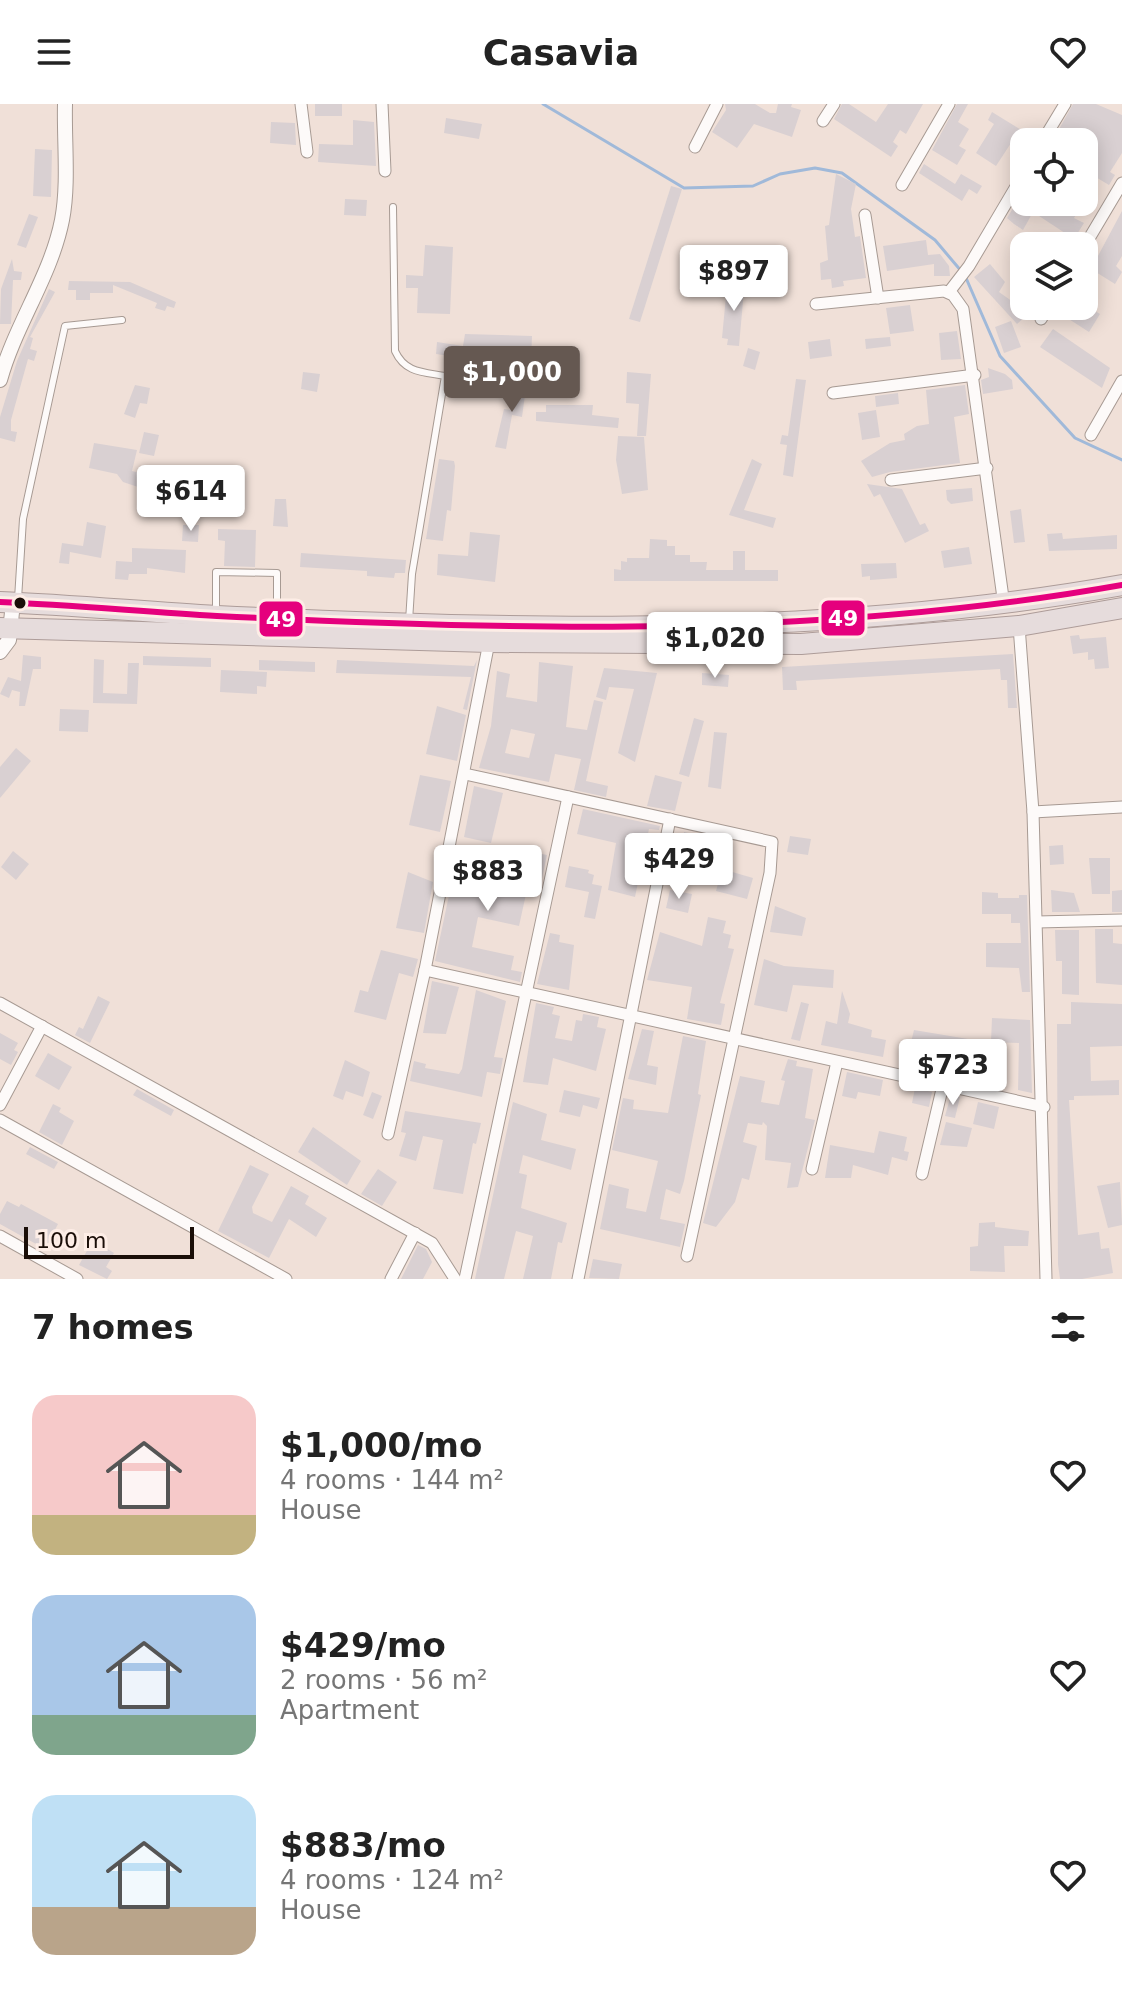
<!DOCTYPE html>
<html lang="en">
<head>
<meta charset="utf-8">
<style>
	body { margin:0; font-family:"DejaVu Sans",sans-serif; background:#f2f2f2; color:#222; height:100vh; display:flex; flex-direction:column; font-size:30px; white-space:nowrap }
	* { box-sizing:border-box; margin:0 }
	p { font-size:26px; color:#767676 }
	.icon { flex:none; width:44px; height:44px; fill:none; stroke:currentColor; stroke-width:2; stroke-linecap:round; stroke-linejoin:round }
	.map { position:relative; height:1175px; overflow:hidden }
	.side { display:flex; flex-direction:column; background:#fff; flex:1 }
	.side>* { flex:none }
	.fabs { position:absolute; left:1010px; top:24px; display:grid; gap:16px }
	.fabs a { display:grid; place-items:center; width:88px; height:88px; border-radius:16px; background:#fff; box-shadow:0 4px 20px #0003; font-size:40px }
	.scale { position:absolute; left:24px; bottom:20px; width:170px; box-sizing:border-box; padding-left:8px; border:4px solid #1a0e08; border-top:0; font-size:22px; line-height:28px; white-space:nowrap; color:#1a0e08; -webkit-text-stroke:6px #fdede6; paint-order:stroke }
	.price { position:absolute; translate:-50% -68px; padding:0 18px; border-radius:8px; background:#fff; color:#222; font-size:26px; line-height:52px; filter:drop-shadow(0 2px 4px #0008) }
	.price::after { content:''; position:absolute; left:50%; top:48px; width:24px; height:18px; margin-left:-12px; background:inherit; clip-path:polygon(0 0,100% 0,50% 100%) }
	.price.active { background:#655851; color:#fff }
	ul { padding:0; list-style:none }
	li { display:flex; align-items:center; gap:24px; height:200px; padding:0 32px }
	li span { display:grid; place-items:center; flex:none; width:224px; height:160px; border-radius:24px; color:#555 }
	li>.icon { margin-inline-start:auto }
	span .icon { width:96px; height:96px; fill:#fffc; stroke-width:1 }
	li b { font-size:34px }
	h2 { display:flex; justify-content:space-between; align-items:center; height:96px; padding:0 32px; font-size:34px }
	header { display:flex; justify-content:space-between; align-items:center; height:104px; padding:0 32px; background:#fff; font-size:36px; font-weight:700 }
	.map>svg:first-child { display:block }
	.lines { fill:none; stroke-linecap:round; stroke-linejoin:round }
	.stream { stroke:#a0b9d9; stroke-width:3 }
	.building { fill:#d9d0d2; fill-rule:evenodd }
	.service-casing { stroke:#a79a93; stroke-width:8 }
	.minor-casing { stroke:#a79a93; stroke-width:13 }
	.tertiary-casing { stroke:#a79a93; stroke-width:16 }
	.trunk-casing { stroke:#ad9c99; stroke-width:22 }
	.service { stroke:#fdfaf9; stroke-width:6 }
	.minor { stroke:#fdfaf9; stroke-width:11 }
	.tertiary { stroke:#fdfaf9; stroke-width:14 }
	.trunk { stroke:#e6dcdc; stroke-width:20 }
	.bus-1-casing { stroke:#fdede6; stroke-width:12 }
	.bus-1 { stroke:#e5007d; stroke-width:6 }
	.bus-dot { fill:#1a0e08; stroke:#fdede6; stroke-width:3 }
	.line-badge { stroke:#fdede6; stroke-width:3 }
	.badge-label { font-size:22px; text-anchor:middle; font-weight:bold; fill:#fff }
</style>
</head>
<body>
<header><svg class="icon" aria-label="menu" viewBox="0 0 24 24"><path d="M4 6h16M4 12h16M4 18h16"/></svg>Casavia<svg class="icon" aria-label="heart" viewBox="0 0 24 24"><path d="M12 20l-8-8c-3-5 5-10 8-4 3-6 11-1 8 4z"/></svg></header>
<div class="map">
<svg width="1122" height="1175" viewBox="0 0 1122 1175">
	<rect width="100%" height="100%" fill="#f0e0d8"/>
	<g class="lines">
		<g class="stream">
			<polyline points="543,0 684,84 753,82 780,70 815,64 842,69 935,136 962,168"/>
			<polyline points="966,174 1000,252 1075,334 1122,356"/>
		</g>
	</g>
	<g class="building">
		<rect x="315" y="0" width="27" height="12"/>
		<polygon points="725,0 755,0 770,9 776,9 778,0 792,0 791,3 801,6 792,33 754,20 737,44 712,28 726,6"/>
		<polygon points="842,0 849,0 876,18 888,0 923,0 906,30 900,26 893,38 898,42 891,53 834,15"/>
		<polygon points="957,0 968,0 958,18 969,25 959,42 966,46 957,61 932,46"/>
		<polygon points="1073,0 1096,0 1122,11 1122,49 1110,68 1115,71 1109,81 1084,66 1084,38 1053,36"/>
		<polygon points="992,8 1023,27 1025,24 1033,29 1024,43 1013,36 996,62 976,49 994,20 988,16"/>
		<polygon points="446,14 482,20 479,35 444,29"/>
		<polygon points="353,16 374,18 376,62 318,58 319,40 353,41"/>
		<polygon points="271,18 295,19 296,41 270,39"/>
		<polygon points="35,45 52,46 51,93 33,92"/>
		<polygon points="924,60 955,80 961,70 982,82 977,90 969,85 962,97 919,69"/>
		<polygon points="836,70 856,80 851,105 855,133 860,132 866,174 843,177 844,182 832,184 831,175 821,176 820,159 828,156 825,122 829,121"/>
		<polygon points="671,82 682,85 640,218 629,215"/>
		<polygon points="1024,86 1024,98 1085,98 1074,114 1084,119 1074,135 1033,108 1023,126 1014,120 1007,114"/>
		<polygon points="345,95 367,96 366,112 344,111"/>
		<polygon points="1122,107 1122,152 1116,162 1122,168 1115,180 1091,165"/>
		<polygon points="29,110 38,113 26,144 17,141"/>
		<polygon points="926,136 928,151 940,150 949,162 950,172 934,172 934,160 887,167 883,142"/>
		<polygon points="425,141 453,143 450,210 417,209 418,184 406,184 406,171 423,172"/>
		<polygon points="12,155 14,167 22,168 21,176 13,176 11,220 0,220 1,185"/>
		<polygon points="990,160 1005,178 999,188 1023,205 1026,212 1017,220 974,173"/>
		<polygon points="733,174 745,175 739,242 727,241 728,235 722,234 726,192 731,193"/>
		<polygon points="69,177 130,178 176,198 174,204 167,202 165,207 155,204 157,199 113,181 113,189 90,189 90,196 76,196 76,186 68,186"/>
		<polygon points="49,185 55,188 30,233 33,234 30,245 37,247 34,257 28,255 11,316 11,327 17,328 15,338 0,334 0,313 17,257"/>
		<polygon points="910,201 914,227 890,230 886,204"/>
		<polygon points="1066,202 1087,202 1100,210 1089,228 1061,210"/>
		<polygon points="1011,217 1021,243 1004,249 995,223"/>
		<polygon points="1053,225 1110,264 1102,284 1040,243"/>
		<polygon points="957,227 961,255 941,256 939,229"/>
		<polygon points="465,230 532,232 531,256 468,246 463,273 452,270 456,253 436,250 437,238 463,242"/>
		<polygon points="890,233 891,242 866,245 865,235"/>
		<polygon points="830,235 832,252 810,255 808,238"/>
		<polygon points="748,244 760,248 755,266 743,262"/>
		<polygon points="988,264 1005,270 1012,276 1013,285 983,290 981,276 989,273"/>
		<polygon points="303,268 320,270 317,288 301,285"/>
		<polygon points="627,268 651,270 646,332 637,332 639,300 626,299"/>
		<polygon points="516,275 527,276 522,313 512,311 506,345 495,343 504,305 513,306"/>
		<polygon points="796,275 806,276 793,373 783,371 787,341 780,340 782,331 788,332"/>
		<polygon points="135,281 150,284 147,300 140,299 135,314 124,310"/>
		<polygon points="965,281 969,310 954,313 960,359 890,368 872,373 861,357 890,339 905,336 904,330 917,322 929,320 926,286"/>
		<polygon points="898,289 899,300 876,303 875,292"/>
		<polygon points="546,301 593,301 592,311 619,314 618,324 536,317 536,308 546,308"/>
		<polygon points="876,306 880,333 862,336 858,309"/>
		<polygon points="144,328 159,331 154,352 139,349"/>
		<polygon points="618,332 644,333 648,386 622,390 616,356"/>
		<polygon points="94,339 137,346 132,367 144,370 141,384 123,378 117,370 89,364"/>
		<polygon points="439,355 454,357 455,362 451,407 447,406 443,437 426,435"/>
		<polygon points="752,355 762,360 744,406 776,414 773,424 729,411"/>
		<polygon points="867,380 902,385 920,421 925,419 929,427 905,439 880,390 874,393"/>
		<polygon points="972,384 973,397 951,400 947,396 946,386"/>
		<polygon points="275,395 286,395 288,423 273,422"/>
		<polygon points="1021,405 1025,438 1014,439 1010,407"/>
		<polygon points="87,418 106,422 101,454 70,448 69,460 59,459 62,439 83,442"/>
		<polygon points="183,421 199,421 198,438 182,437"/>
		<polygon points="218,425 256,426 255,463 224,462 225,437 218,436"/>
		<polygon points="470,428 500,431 495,478 437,471 438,450 468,452"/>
		<polygon points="1062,429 1063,435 1117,431 1117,445 1049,447 1047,430"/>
		<polygon points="650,435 667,436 667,442 675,442 675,451 690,451 690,458 707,458 706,466 733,466 733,447 745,447 745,466 778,466 778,477 614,477 614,465 621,466 621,457 627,458 627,454 649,454"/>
		<polygon points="969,443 972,460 944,464 941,447"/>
		<polygon points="132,444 186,446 185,469 147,464 147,470 129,470 128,476 115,475 116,457 132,458"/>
		<polygon points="301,449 406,456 405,469 395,469 394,474 367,472 367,467 300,463"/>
		<polygon points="896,459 897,474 870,476 870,472 862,473 861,460"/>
		<polygon points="1079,531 1080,535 1106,533 1109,564 1095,565 1094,555 1088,556 1088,548 1073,550 1070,532"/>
		<polygon points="1013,550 1017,604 1008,604 1007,576 1001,576 1000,565 796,577 797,586 783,586 782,563"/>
		<polygon points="23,551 41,553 41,565 33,565 25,602 19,602 20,588 12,586 9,594 0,590 8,573 21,577"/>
		<polygon points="143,552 211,554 211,563 143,561"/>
		<polygon points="94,555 104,556 103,589 127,590 128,559 139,559 137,600 93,599"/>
		<polygon points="259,556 315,558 315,568 259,566"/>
		<polygon points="337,556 474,562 477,556 467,606 463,605 471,573 336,569"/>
		<path d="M539,558L573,562L566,623L587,626L594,596L603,598L586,677L608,682L606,693L574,686L581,655L555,650L549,678L479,664L491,622L497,567L510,570L506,593L537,598ZM511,625L535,630L529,654L505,649Z"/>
		<polygon points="604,564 657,569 635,658 618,649 634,585 609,583 606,596 596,593"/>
		<polygon points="221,566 267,568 266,583 257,582 257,590 220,588"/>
		<polygon points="702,569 729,571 728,583 702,581"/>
		<polygon points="437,602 466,611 457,657 426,650"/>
		<polygon points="60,605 89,606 88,628 59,627"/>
		<polygon points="694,614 704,617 689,673 679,670"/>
		<polygon points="714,628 727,629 721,685 708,683"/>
		<polygon points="16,644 31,657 0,694 0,663"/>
		<polygon points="420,671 451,677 440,728 409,721"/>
		<polygon points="655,671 682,678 675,707 647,702"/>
		<polygon points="474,682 503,689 491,739 464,733"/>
		<polygon points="583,705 660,722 659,726 649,725 635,793 608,786 616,739 577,730"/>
		<polygon points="684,728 722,736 717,758 679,751"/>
		<polygon points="790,732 811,735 808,751 787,748"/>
		<polygon points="1063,741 1064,760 1050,761 1049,742"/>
		<polygon points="509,743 547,751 542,774 530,772 519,822 478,813 472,843 514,852 511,866 522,868 520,878 435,857 451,782 470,786 475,762 504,767"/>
		<polygon points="13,747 29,760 16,776 1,763"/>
		<polygon points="1089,754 1110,754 1110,790 1092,790"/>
		<polygon points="569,762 589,766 588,769 594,771 592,780 602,782 595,815 584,813 589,788 565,783"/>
		<polygon points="722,765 753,774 747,795 716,787"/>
		<polygon points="408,768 433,778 424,829 396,824"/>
		<polygon points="670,786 692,790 688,809 666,804"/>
		<polygon points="1051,786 1074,789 1080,808 1052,808"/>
		<polygon points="1122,786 1122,808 1112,808 1112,787"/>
		<polygon points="982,788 998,789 998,794 1019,794 1019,791 1027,791 1030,888 1022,888 1019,864 986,863 986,839 1021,839 1020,819 1011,819 1011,810 982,810"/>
		<polygon points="775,802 806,814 802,832 770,828"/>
		<polygon points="708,813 726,817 723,829 731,831 728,844 734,845 720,899 725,900 721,921 687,915 692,883 647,876 660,828 702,842"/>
		<polygon points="1095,825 1113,825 1113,839 1122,840 1122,881 1096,879"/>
		<polygon points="1055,826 1079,826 1079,891 1062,890 1062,857 1056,857"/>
		<polygon points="550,829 560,831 559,838 574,841 569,886 537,880"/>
		<polygon points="381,846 418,855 413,873 399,869 386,916 354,908 360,886 368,888"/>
		<polygon points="764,855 784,862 834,866 833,884 793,881 787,908 754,901"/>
		<polygon points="432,877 459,883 446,930 423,929"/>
		<polygon points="476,886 506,897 494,953 503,954 500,970 487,968 482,993 410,977 414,957 426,960 425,964 459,970 462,965"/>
		<polygon points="842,887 850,910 848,919 872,926 871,933 886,936 883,953 821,941 826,917 837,920"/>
		<polygon points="98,892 110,898 90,939 75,931 79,923 83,925"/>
		<polygon points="801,898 809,900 800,937 791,935"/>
		<polygon points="1071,898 1122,900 1122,942 1090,943 1091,977 1119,976 1119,991 1074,992 1074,996 1069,996 1078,1131 1099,1128 1101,1145 1109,1144 1113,1169 1082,1175 1060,1175 1058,1160 1057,920 1071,920"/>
		<polygon points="536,899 554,903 552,910 560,912 555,934 572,937 576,916 582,917 583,910 599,913 597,923 606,925 596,967 553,954 548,981 523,978"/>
		<polygon points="992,914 1030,916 1032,989 1018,986 1019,939 991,938"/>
		<polygon points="642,925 654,927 647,961 658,963 656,981 628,975"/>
		<polygon points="914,926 968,935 966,944 981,947 976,974 906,959"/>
		<polygon points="0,929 18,939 14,946 18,948 11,961 0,955"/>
		<polygon points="683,932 706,937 698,990 701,991 684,1077 680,1090 666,1085 660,1115 685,1120 680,1143 600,1125 609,1080 629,1085 626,1104 646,1108 658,1057 612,1046 623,994 634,996 633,1005 668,1009"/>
		<polygon points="48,949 72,963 59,986 35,972"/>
		<polygon points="788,955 797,957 796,962 813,965 805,1014 815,1016 798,1083 787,1084 791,1059 765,1056 767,1022 763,1018 762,1021 748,1019 743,1038 757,1042 749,1076 742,1074 735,1098 716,1123 703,1119 740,972 765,977 761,998 779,1001 785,977 781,976"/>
		<polygon points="345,956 370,968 363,993 346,987 343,996 333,992"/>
		<polygon points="847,968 883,976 880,992 858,988 856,995 842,992"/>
		<polygon points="915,984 932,988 929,1003 912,999"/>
		<polygon points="137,985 174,1006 171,1012 133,991"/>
		<polygon points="564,986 600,994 597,1005 583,1001 580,1013 559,1008"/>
		<polygon points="372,988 382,992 373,1015 363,1011"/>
		<polygon points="951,991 960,993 955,1014 945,1012"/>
		<polygon points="513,998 547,1010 541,1036 576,1045 571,1066 523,1051 519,1069 527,1071 521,1104 567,1119 562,1139 558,1138 551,1175 523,1175 533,1132 516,1127 504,1175 475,1175"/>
		<polygon points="978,998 999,1003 994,1025 973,1020"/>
		<polygon points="53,1000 61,1004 59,1008 74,1017 62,1041 39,1028"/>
		<polygon points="405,1007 481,1019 476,1040 473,1039 463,1090 433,1085 443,1036 423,1032 416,1057 399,1052 406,1029 401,1028"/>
		<polygon points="946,1018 972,1024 967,1043 940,1041"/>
		<polygon points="313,1023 361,1057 347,1081 298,1048"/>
		<polygon points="879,1027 907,1033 904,1047 909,1048 907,1057 892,1053 888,1071 853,1061 851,1074 825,1074 830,1041 874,1049"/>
		<polygon points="30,1043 58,1058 54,1065 26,1050"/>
		<polygon points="250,1061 269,1070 252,1103 253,1109 272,1118 291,1082 309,1092 305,1100 327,1114 316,1133 289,1115 269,1154 218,1127"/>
		<polygon points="378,1065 397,1078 382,1102 361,1090"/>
		<polygon points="1120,1078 1122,1121 1108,1124 1097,1082"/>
		<polygon points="7,1097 19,1103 21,1100 58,1120 45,1145 0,1120 0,1110"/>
		<polygon points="995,1118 995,1123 1029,1127 1028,1142 1004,1142 1005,1168 970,1167 970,1143 978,1142 979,1119"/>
		<polygon points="93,1136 114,1149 106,1163 112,1167 107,1175 79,1161"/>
		<polygon points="418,1141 426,1145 432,1158 423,1175 401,1175"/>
		<polygon points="593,1155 622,1160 619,1175 589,1174"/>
	</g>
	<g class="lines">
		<g class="service-casing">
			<g id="service">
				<path d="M393,103L395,247C405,269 423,268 445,272L412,470L409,517"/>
				<polyline points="18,495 23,415 65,222 122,216"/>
				<polyline points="216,506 216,468 277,469 277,510"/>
			</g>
		</g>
		<g class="minor-casing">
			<g id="minor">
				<polyline points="301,0 307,48"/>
				<polyline points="382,0 385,67"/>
				<polyline points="823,17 834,0"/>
				<polyline points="1042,38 1065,0"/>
				<polyline points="695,43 717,0"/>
				<polyline points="902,81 949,0"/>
				<polyline points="865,111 878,194"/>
				<polyline points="1084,143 1122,79"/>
				<polyline points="949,188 969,162 1024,69"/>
				<polyline points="816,200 944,187 953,191 963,205 1004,501"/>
				<polyline points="1041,215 1049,202"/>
				<polyline points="833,289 975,271"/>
				<polyline points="1091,331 1122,277"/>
				<polyline points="891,376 987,364"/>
				<polyline points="1019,522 1033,708 1046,1175"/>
				<polyline points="465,670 772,738 770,769 687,1152"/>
				<polyline points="1033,708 1122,703"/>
				<polyline points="1037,818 1122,816"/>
				<polyline points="425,866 1044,1003"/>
				<polyline points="0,899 432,1139 455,1175"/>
				<polyline points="0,1001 42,922"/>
				<polyline points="0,1016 286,1175"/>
				<polyline points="388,1030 425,866 489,538"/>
				<polyline points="812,1065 837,958"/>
				<polyline points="922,1070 943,981"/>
				<polyline points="0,1132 77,1175"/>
				<polyline points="391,1175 415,1129"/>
				<polyline points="465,1175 568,693"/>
				<polyline points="578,1175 670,715"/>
			</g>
		</g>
		<g class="tertiary-casing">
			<g id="tertiary">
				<path d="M0,276C15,221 51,172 62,116C69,80 64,37 65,0"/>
				<polyline points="0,548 9,536 13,499"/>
			</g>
		</g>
		<g class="trunk-casing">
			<g id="trunk">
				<path d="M0,498C73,501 145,508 217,512C519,527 824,534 1122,481"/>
				<polyline points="0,524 489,538 801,540 1019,522 1122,504"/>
			</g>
		</g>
		<use href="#service" class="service"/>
		<use href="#minor" class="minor"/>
		<use href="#tertiary" class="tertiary"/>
		<use href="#trunk" class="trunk"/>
		<g class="bus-1-casing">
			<path id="bus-1" d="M0,498C73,501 145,508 217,512C519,527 824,534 1122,481"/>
		</g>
		<use href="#bus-1" class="bus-1"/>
	</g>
	<circle class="bus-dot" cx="20" cy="499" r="7"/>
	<g class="line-badge">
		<rect x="820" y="495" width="46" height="38" rx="8" fill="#e5007d"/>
		<rect x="258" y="496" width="46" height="38" rx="8" fill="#e5007d"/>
	</g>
	<g class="badge-label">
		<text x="843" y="522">49</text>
		<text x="281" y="523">49</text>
	</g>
</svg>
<div class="fabs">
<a><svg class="icon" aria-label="locate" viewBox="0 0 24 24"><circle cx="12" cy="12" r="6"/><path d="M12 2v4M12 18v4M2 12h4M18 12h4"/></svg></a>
<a><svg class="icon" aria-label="layers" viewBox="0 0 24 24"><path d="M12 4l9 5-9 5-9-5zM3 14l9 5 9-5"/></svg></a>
</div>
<div class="scale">100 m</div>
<b class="price" style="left:734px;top:209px">$897</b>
<b class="price active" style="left:512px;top:310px">$1,000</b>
<b class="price" style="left:191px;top:429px">$614</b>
<b class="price" style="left:715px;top:576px">$1,020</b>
<b class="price" style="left:679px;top:797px">$429</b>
<b class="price" style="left:488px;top:809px">$883</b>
<b class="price" style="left:953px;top:1003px">$723</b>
</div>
<section class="side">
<h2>7 homes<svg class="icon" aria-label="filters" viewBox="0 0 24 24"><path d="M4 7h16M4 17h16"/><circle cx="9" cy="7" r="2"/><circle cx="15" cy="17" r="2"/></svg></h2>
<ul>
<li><span style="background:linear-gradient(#f6c9c9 75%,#c2b280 0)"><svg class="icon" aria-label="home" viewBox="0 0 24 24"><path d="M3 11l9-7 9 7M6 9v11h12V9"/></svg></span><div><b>$1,000/mo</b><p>4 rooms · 144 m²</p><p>House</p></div><svg class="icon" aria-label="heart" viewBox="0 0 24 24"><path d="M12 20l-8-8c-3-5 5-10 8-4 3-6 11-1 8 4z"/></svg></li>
<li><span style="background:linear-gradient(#a9c7e8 75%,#7fa58c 0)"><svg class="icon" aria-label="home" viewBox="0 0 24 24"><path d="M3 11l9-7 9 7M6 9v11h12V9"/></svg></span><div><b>$429/mo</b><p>2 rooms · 56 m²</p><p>Apartment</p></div><svg class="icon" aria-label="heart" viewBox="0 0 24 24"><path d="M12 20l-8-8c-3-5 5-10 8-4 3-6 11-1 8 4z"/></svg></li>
<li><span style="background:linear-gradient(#bfe0f5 70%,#b9a48a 0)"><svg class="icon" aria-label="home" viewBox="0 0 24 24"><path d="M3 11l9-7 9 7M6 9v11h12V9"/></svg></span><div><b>$883/mo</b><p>4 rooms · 124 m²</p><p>House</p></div><svg class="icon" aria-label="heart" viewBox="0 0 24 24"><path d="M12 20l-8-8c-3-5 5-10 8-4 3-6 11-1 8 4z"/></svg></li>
</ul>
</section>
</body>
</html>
